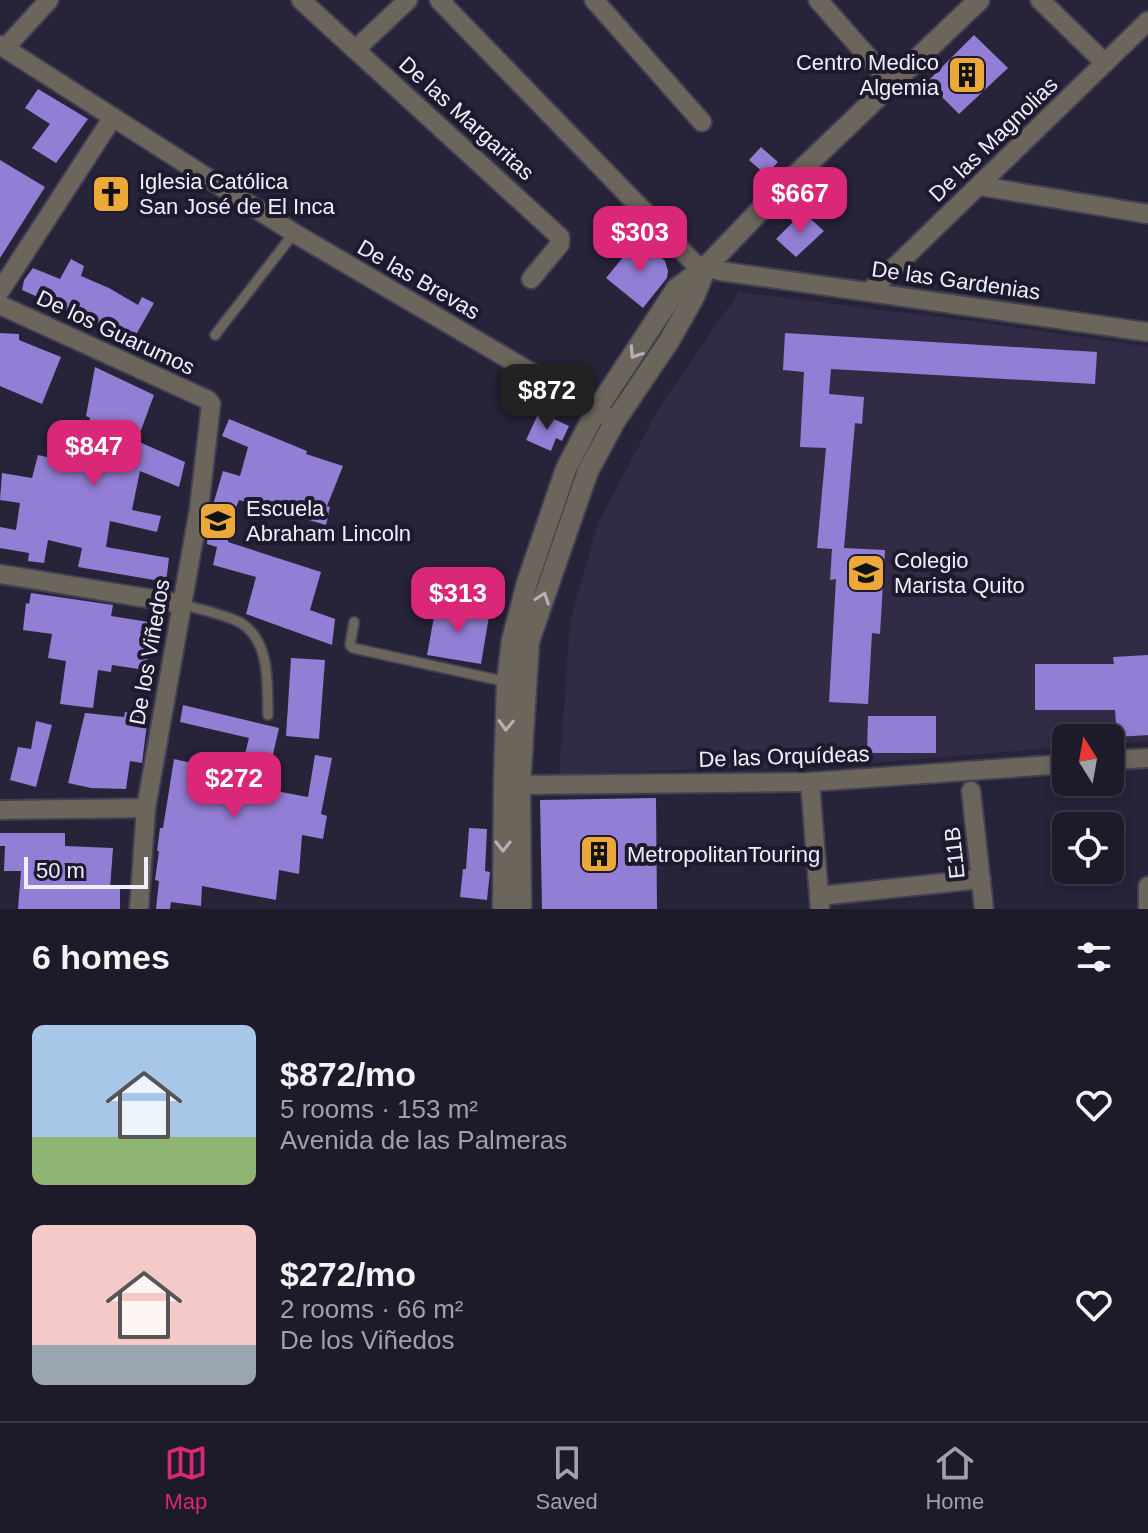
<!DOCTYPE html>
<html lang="en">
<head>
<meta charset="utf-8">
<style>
	body { margin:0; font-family:Arial,sans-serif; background:#252332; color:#f1f3f6; height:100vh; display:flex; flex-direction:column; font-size:30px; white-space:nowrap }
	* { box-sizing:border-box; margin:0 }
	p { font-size:26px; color:#a0a1a8 }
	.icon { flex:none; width:44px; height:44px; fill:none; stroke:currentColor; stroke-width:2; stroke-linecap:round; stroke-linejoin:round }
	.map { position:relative; height:909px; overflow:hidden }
	.details { display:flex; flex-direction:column; background:#1d1a2a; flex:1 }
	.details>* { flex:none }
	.needle { width:52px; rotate:349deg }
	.buttons { position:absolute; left:1052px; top:724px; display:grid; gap:16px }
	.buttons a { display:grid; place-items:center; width:72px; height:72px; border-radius:12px; background:#1d1a2a; box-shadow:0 4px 12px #0003,0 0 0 2px #3b3847; font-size:40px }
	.scale { position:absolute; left:24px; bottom:20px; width:124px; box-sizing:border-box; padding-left:8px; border:4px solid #f0eefc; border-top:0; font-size:22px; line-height:28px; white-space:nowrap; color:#f0eefc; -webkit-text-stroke:6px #1e1a2d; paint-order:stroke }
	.price { position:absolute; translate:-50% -68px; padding:0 18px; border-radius:16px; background:#db2777; color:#fff; font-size:26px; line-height:52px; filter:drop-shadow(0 2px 4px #0008) }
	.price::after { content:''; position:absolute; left:50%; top:48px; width:24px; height:18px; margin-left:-12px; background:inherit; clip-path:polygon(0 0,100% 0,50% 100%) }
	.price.current { background:#222; color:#fff }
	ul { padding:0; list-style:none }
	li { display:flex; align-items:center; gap:24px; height:200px; padding:0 32px }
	li span { display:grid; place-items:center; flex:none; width:224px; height:160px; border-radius:12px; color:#555 }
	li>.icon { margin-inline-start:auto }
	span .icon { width:96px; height:96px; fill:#fffc; stroke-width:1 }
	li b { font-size:34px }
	h2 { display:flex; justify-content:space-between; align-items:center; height:96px; padding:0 32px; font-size:34px }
	.tabs { display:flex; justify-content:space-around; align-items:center; height:112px; border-top:2px solid #3b3847; background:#1d1a2a; font-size:22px; color:#a0a1a8 }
	.tabs a { display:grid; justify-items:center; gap:4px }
	.tabs .current { color:#db2777 }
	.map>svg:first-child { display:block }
	.built { fill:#312b45 }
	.building { fill:#927ed4 }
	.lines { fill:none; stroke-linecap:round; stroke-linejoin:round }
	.service-casing { stroke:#433f53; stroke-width:13 }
	.minor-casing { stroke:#433f53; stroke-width:22 }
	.tertiary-casing { stroke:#433f53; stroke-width:24 }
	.service { stroke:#6c655c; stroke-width:9 }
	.minor { stroke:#6c655c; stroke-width:18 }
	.tertiary { stroke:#6c655c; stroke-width:20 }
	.oneway { stroke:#b5b0b4 }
	.labels { text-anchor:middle; stroke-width:8; stroke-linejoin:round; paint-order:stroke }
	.poi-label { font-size:22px; fill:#f0eefc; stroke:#1e1a2d; text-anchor:start }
	.street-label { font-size:22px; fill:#f0eefc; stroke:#1e1a2d }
</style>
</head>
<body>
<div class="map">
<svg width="1148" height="909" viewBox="0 0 1148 909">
	<rect width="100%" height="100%" fill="#272338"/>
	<polygon class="built" points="739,292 986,323 1148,347 1148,741 1110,744 1110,738 1066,738 1066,747 882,762 559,775 570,622 598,523 659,408"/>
	<g class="building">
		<polygon points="974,35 1008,68 959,114 927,82"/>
		<polygon points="38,89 88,119 56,163 32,148 50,124 25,108"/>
		<polygon points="761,147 778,162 766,175 749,160"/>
		<polygon points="0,160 45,187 0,258"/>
		<polygon points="803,212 824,231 796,257 776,239"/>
		<polygon points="638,239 665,261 668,271 667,278 643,308 606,278"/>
		<polygon points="71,259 84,266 81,276 109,288 138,305 142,297 154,303 129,347 117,341 121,334 22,290 24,280 33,268 60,279"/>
		<polygon points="0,333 19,334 19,340 61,357 42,404 0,386"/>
		<polygon points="785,333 1097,352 1095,384 831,369 829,394 864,397 862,424 855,423 844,548 885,550 880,634 872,633 868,704 829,702 836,579 830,580 832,549 817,548 826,448 800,447 804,372 783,370"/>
		<polygon points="95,367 154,395 137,441 185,462 179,487 140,471 132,510 161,516 157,532 110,521 106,547 169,558 166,582 78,567 82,548 48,540 44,563 28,561 29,553 0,548 0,527 16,530 20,503 0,500 2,473 32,478 38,455 86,466 90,418 86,416"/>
		<polygon points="539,412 569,426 562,441 556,438 551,451 526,440"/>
		<polygon points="229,419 307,451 306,454 343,466 327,506 330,507 326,525 239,500 229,525 228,542 321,572 310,610 335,619 332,645 246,614 256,577 213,565 217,547 207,544 210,515 223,471 240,476 248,447 222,436"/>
		<polygon points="31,593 113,605 111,616 155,623 145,670 112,665 111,672 98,670 93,708 60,704 66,661 48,658 52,634 23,630 26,603 29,604"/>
		<polygon points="436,606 489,616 481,664 427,655"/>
		<polygon points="1148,655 1148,735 1117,737 1115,710 1035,710 1035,664 1114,664 1113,657"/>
		<polygon points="291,658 325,660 319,739 286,736"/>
		<polygon points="183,705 279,728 265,789 308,797 315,755 332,758 321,814 327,816 323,839 302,835 299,874 279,870 276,900 202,886 201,906 171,902 170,909 156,909 159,881 155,880 159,851 157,851 160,828 163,828 174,759 240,774 249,738 180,722"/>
		<polygon points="125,712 148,716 142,763 130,761 126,789 91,788 68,783 85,713 124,717"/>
		<polygon points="868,716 936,716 936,753 867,753"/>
		<polygon points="36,721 52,725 36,787 10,780 18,747 31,749"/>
		<polygon points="656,798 657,909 542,909 540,800"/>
		<polygon points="469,828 487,829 485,871 490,872 487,900 460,897 463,869 466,869"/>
		<polygon points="0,833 65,833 65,846 113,848 110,889 120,889 120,909 18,909 21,871 4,871 5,846 0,846"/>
	</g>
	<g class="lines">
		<g class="service-casing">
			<g id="service">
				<polyline points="215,335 294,233"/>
				<path d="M182,604C200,610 225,614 241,623C271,642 267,685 268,715"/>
				<polyline points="354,622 350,645 353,648 507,682"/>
			</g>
		</g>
		<g class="minor-casing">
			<g id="minor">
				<polyline points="301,0 560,237 560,244 531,279"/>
				<polyline points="439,0 695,264 720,271 1148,332"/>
				<polyline points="594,0 702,122"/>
				<polyline points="818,0 892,84"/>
				<polyline points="1040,0 1105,63"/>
				<polyline points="0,45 294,233 609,418"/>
				<polyline points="5,48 49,0"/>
				<polyline points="356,49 408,0"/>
				<polyline points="980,186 1148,214"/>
				<polyline points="0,291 113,117"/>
				<polyline points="870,291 1148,21"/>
				<polyline points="0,305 208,400 211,404 199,509 146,808 139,909"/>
				<polyline points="0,574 182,604"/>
				<polyline points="1110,760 1148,758"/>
				<polyline points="810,782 820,909"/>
				<polyline points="506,783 520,785 810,782 1066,764"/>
				<polyline points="971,791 984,909"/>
				<polyline points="0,810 146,808"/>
				<polyline points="819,896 981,879"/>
				<polyline points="1148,909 1148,886"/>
			</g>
		</g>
		<g class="tertiary-casing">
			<g id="tertiary">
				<polyline points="503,909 504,783 507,682 512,640 527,583 566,469 596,411 677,288 706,267 770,200 979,0"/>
				<polyline points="521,909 520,785 529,641 588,471 615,421 669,341 694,297 706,267"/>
			</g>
		</g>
		<use href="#service" class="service"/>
		<use href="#minor" class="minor"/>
		<use href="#tertiary" class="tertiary"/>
	</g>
	<defs><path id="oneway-chevron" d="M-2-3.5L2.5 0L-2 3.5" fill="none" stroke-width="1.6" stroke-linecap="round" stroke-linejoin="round" transform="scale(2)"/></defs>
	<g class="oneway">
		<use href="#oneway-chevron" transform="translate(635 353) rotate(124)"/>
		<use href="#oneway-chevron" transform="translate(543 598) rotate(-71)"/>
		<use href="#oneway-chevron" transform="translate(506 725) rotate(92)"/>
		<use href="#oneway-chevron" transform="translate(503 846) rotate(90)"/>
	</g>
	<defs>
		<g id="building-square" transform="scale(2)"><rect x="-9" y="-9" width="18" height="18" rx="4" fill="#eca93a" stroke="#1e1a2d"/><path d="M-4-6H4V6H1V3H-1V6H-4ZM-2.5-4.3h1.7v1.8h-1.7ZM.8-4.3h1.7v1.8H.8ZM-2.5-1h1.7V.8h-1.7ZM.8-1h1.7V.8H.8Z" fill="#111"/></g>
		<g id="church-square" transform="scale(2)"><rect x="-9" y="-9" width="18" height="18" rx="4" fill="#eca93a" stroke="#1e1a2d"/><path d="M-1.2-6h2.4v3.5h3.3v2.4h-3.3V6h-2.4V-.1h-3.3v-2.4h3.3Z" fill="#111"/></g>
		<g id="school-square" transform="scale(2)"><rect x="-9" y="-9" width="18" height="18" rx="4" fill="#eca93a" stroke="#1e1a2d"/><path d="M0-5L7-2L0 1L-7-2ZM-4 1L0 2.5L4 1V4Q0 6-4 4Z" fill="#111"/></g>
	</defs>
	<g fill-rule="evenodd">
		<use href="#building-square" x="967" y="75"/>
		<use href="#church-square" x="111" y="194"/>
		<use href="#school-square" x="218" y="521"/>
		<use href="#school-square" x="866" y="573"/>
		<use href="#building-square" x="599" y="854"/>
	</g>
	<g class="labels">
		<g class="poi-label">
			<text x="939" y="70" text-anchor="end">Centro Medico<tspan x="939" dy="25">Algemia</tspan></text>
			<text x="139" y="189">Iglesia Católica<tspan x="139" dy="25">San José de El Inca</tspan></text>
			<text x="246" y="516">Escuela<tspan x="246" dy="25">Abraham Lincoln</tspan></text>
			<text x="894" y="568">Colegio<tspan x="894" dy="25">Marista Quito</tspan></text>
			<text x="627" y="862">MetropolitanTouring</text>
		</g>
		<g class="street-label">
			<text transform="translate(467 118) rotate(42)" y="8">De las Margaritas</text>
			<text transform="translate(993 139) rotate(-44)" y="8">De las Magnolias</text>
			<text transform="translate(419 279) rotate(30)" y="8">De las Brevas</text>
			<text transform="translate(956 280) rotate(8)" y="8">De las Gardenias</text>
			<text transform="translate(116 332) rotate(25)" y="8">De los Guarumos</text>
			<text transform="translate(149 652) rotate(-80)" y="8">De los Viñedos</text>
			<text transform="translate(784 756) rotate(-2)" y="8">De las Orquídeas</text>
			<text transform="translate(954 853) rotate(-96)" y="8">E11B</text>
		</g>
	</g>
</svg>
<div class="buttons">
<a><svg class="needle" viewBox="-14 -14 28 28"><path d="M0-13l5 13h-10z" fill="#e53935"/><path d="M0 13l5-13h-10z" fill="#a0a1a8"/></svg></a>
<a><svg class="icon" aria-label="locate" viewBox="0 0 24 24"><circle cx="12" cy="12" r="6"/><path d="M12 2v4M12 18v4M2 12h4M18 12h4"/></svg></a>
</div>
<div class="scale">50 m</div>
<b class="price" style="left:800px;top:235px">$667</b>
<b class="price" style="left:640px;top:274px">$303</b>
<b class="price current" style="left:547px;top:432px">$872</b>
<b class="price" style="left:94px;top:488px">$847</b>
<b class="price" style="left:458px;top:635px">$313</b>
<b class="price" style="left:234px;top:820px">$272</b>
</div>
<section class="details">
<h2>6 homes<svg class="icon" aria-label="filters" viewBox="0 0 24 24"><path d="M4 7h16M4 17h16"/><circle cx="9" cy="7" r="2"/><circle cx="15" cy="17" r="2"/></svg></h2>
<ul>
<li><span style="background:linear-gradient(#a9c7e8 70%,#8fb573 0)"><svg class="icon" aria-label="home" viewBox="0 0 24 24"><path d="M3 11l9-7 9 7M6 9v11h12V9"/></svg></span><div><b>$872/mo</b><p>5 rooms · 153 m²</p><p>Avenida de las Palmeras</p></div><svg class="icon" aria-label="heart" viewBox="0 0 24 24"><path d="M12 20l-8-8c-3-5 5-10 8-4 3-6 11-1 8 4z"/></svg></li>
<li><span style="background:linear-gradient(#f6c9c9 75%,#9aa5b1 0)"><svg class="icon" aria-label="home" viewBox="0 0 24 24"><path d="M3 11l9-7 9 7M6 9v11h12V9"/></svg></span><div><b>$272/mo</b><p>2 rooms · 66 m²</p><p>De los Viñedos</p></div><svg class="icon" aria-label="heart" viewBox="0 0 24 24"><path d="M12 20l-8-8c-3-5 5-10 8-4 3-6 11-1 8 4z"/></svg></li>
</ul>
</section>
<nav class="tabs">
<a class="current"><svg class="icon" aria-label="map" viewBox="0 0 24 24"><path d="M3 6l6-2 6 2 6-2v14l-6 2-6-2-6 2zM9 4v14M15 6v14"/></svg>Map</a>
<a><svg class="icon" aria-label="saved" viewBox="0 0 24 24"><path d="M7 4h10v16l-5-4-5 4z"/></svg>Saved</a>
<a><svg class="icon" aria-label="home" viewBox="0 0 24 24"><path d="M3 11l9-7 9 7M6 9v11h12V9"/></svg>Home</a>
</nav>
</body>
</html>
